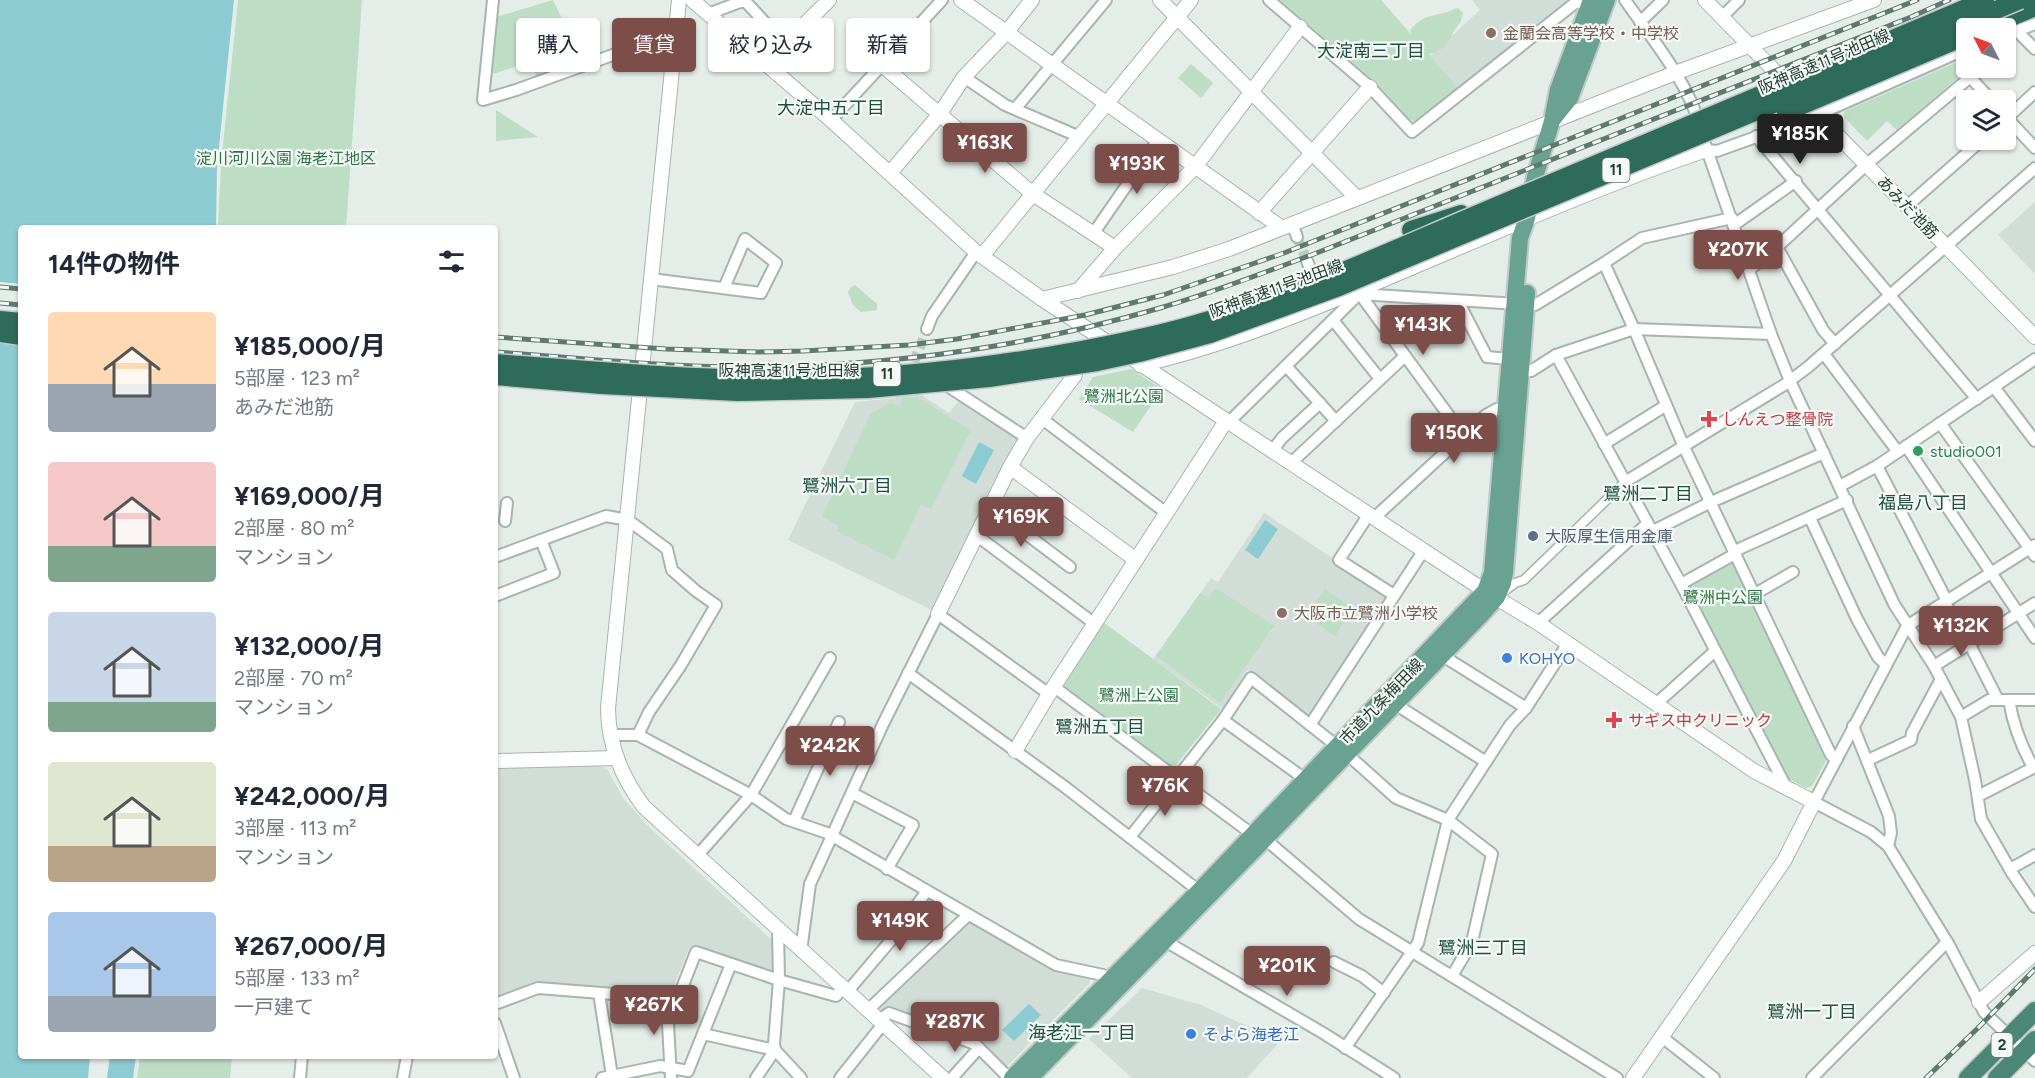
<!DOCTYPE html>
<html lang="ja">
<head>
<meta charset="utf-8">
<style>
	body { margin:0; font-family:Figtree,"Noto Sans JP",sans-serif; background:#f6f6f7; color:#1f2937; height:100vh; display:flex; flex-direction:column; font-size:22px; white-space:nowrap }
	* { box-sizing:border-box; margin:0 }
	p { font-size:20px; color:#747a83 }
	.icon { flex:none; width:33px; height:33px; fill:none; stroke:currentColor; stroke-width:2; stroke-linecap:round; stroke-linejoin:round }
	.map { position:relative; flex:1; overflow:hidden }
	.drawer { position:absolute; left:18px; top:225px; width:480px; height:834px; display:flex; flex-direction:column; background:#fff; border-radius:6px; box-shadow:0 2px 4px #0004 }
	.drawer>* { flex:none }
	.banner { position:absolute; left:516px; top:18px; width:570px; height:54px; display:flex; gap:12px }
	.needle { width:39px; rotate:312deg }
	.fabs { position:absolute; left:1956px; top:18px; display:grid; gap:12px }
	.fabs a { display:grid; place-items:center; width:60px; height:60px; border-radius:6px; background:#fff; box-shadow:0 2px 4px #0004; font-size:30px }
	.price { position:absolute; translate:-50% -51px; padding:0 14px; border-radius:6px; background:#7d4d49; color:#fff; font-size:20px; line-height:39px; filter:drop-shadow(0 2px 3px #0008) }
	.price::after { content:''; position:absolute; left:50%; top:36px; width:18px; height:14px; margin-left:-9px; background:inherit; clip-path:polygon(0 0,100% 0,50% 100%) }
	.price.selected { background:#222; color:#fff }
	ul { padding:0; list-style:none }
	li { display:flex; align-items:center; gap:18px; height:150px; padding:0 30px }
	li span { display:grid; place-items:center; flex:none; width:168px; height:120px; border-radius:6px; color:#555 }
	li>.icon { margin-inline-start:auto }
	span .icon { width:72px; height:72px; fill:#fffc; stroke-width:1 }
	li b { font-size:26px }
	h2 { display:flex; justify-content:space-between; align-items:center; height:72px; padding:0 30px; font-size:26px }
	.chip { padding:0 21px; border-radius:6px; background:#fff; box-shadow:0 2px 4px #0004; font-size:21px; line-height:54px }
	.chip.selected { background:#7d4d49; color:#fff }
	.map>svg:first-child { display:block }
	.built { fill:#d2ddd7 }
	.green { fill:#bddec4 }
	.water { fill:#8ccbd1 }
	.pier { fill:#e4ede8 }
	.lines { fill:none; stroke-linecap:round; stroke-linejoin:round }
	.minor-tunnel { stroke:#bdcac4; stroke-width:10; stroke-dasharray:10 5; stroke-linecap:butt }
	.pedestrian-casing { stroke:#a6b5af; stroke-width:11 }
	.minor-casing { stroke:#a6b5af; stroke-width:14 }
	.tertiary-casing { stroke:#a6b5af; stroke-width:16 }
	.primary-casing { stroke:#c1c9c6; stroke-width:20 }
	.trunk-casing { stroke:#c1c9c6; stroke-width:21 }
	.motorway-casing { stroke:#c1c9c6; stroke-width:21 }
	.pedestrian { stroke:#fff; stroke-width:8 }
	.minor { stroke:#fff; stroke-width:10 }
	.tertiary { stroke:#fff; stroke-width:14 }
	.primary { stroke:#69a290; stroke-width:16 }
	.trunk { stroke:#4c8675; stroke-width:18 }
	.motorway { stroke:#2f6b5a; stroke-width:18 }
	.rail-casing { stroke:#5e7a70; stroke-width:5 }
	.rail { stroke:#f4f9f6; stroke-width:3; stroke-dasharray:9; stroke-linecap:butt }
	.motorway-bridge-casing { stroke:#c1c9c6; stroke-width:21; stroke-linecap:butt }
	.motorway-bridge { stroke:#2f6b5a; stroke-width:18 }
	.education-dot { fill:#8d6e63; stroke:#f4f9f6; stroke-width:2 }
	.health-dot { fill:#e0444e; stroke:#f4f9f6; stroke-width:2 }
	.leisure-dot { fill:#2e9e5b; stroke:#f4f9f6; stroke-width:2 }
	.service-dot { fill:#5c6f8a; stroke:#f4f9f6; stroke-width:2 }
	.shop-dot { fill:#3f7fe0; stroke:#f4f9f6; stroke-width:2 }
	.labels { text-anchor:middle; stroke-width:4.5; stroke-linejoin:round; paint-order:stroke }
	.shield { fill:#f4f9f6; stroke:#62776f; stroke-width:1.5 }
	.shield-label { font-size:15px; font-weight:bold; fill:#233f35 }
	.education-label { font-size:16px; fill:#785e54; stroke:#f4f9f6; text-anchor:start }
	.street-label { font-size:16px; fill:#233f35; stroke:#f4f9f6 }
	.park-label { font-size:16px; fill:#2d7545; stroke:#f4f9f6 }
	.health-label { font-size:16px; fill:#be3a42; stroke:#f4f9f6; text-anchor:start }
	.leisure-label { font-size:16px; fill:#27864d; stroke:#f4f9f6; text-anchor:start }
	.service-label { font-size:16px; fill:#4e5e75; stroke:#f4f9f6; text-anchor:start }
	.shop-label { font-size:16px; fill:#366cbe; stroke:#f4f9f6; text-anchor:start }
	.neighbourhood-label { font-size:18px; fill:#1f5141; stroke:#f4f9f6 }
</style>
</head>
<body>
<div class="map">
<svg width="2035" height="1078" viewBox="0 0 2035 1078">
	<rect width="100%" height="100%" fill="#e4ede8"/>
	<g class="built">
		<polygon points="1472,0 1568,0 1458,88 1430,56 1480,10"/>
		<polygon points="2035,202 2035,274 1998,235"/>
		<polygon points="917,392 949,413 960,399 1019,440 1003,465 932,610 788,540 855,402 895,398 896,393"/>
		<polygon points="1264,513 1386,593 1386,599 1311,714 1305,716 1247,670 1223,709 1153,659 1211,578 1218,582"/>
		<polygon points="594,764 607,769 623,798 647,825 773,941 776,973 773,975 690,947 671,992 535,982 495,997 495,767"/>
		<polygon points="968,920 1053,970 1090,977 1090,983 1007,1066 1002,1065 978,1043 883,1011 876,1005"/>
		<polygon points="1142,988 1201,1005 1260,1032 1283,1038 1247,1078 1132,1078 1089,1039"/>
	</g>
	<g class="green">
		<path d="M238,0H362L346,228H218C220,151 231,76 238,0Z"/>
		<polygon points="553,0 582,60 538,79 530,62 493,74 496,17"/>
		<path d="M1280,0H1381L1411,34L1410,30C1423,16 1427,17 1444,13C1449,12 1453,9 1458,8L1463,13C1461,24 1459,23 1454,31C1448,43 1443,51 1429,54L1458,88L1417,122L1410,120L1375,82Z"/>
		<polygon points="1966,58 1966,68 1969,68 1897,130 1887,121 1867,141 1844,117 1845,111"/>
		<polygon points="1191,64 1213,83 1201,98 1178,78"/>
		<polygon points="496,110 538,137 496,141"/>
		<polygon points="855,285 877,304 877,310 861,312 853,305 848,292 851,287"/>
		<polygon points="1131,369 1162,389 1133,432 1079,399 1093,377"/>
		<polygon points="917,397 971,430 931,509 921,505 894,560 837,531 839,526 822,516 870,415 891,402 899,407 902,398"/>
		<polygon points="1731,561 1736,564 1826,761 1812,786 1806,788 1787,778 1688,590 1690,585"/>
		<polygon points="1216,588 1274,626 1220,703 1156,656 1200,593 1208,598"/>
		<polygon points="1325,589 1353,608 1335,636 1306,616"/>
		<polygon points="1103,622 1221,709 1176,765 1171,766 1065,687 1064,683"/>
		<polygon points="140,1056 232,1056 230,1078 137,1078"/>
	</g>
	<g class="water">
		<polygon points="0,0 234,0 217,166 216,228 21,228 21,1056 136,1056 133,1078 0,1078"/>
		<polygon points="979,442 994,450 976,484 962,476"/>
		<polygon points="1265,520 1278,529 1258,559 1245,550"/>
		<polygon points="1029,1004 1041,1015 1014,1041 1002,1030"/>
	</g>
	<g class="pier">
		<polygon points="0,282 21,284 21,312 0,310"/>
		<polygon points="90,1056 110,1056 107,1078 88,1078"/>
	</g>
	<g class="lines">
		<g class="minor-tunnel">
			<polyline points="1297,237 1307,261"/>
			<polyline points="914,362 927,329"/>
		</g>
		<g class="pedestrian-casing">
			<polyline id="pedestrian" points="1503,592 1515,583 1524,580 1625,482"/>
		</g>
		<g class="minor-casing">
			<g id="minor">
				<polyline points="493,0 483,100 516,90 676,32"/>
				<polyline points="1269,0 1370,87 1412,132 1575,3 1590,2"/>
				<path d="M1625,0C1652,39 1687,80 1700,126"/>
				<polyline points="708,14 740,2 746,2 785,44"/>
				<polyline points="1722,17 1739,0"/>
				<polyline points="1640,22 1663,0"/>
				<polyline points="2017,31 2035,49"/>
				<polyline points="2006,35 2035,24"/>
				<polyline points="964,77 1005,105 1080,137"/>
				<polyline points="1970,77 1991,100"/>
				<polyline points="1015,109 1106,0"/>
				<polyline points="2006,117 2035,148"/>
				<polyline points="2006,119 2035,92"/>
				<polyline points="831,120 942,0"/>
				<polyline points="1756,136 1977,399"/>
				<polyline points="1705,144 1771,334 1790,381 1894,604 1934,666 1961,717 1975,780 1981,819 2012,873 2035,907"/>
				<polyline points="1706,150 1717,151 1817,115 1966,49"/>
				<polyline points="1907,206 1982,140"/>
				<polyline points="1292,224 1297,237"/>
				<polyline points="1734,225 1796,181"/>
				<polyline points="1093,234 1158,140"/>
				<polyline points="1777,247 1823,330 1835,344"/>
				<polyline points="1307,261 1318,287"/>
				<polyline points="1604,263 1634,329 1684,447 1831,755 1837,759"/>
				<polyline points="1750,269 1777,247 1867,164 1981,68"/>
				<polyline points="651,279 761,293 776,263 745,239 724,288"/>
				<polyline points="1357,290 1463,435"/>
				<polyline points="1458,301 1487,357 1509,359"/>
				<polyline points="1333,320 1380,379"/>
				<polyline points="927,329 932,316 976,252"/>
				<polyline points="1824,354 1898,452"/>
				<polyline points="1556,355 1681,584 1786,787"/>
				<polyline points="1286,366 1336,421"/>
				<polyline points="1521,372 1531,371 1556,355 1634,329 1771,334"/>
				<polyline points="943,383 1027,438"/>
				<polyline points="1994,387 2035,441"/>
				<polyline points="1041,418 1165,512"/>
				<polyline points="1226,421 1233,418 1359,294 1535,305 1604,263 1642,238 1732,218"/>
				<polyline points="1940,423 2035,556"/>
				<polyline points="1604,444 1665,406"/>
				<polyline points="1906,446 2035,638"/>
				<polyline points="1272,451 1282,438 1320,403"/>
				<polyline points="1291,463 1405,356"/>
				<polyline points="1877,466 1947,601"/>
				<polyline points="1625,482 1784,385 1808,367 2035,168"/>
				<polyline points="1840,486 1877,466 2035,359"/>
				<polyline points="989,506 1070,567"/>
				<polyline points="1369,514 1339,560 1394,595"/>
				<polyline points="1374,518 1486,415 1497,409 1506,412"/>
				<polyline points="1810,518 1857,619 1878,657 1886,665"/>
				<polyline points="505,521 507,503"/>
				<polyline points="1651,532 1711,502 1824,453"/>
				<polyline points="976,535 1095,624"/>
				<polyline points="2035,545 1907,626 1814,802 1871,832 1888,846 1949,945 1984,1012 2035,1061"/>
				<polyline points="495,557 606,516 628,520 667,549 672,570 696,591 716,605 681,665 649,712 638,735"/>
				<polyline points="1681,584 1735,554 1739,549 1847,500"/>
				<polyline points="1755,594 1793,572"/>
				<polyline points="495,596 554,573 541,540"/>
				<polyline points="1945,603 1970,645 1998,700"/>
				<polyline points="1538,623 1647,524"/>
				<polyline points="1443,656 1526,708"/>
				<polyline points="1934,666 2035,603"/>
				<polyline points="908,673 1065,787 1199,891"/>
				<polyline points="1053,686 1252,834 1265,839 1359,919 1617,1078"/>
				<path d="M2009,700C2013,724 2021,746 2033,767"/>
				<polyline points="1657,703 1715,651"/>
				<polyline points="1395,704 1486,762"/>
				<polyline points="1961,717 1989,700 2035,700"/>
				<polyline points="1223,720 1305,779"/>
				<polyline points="1310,725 1424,550"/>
				<polyline points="1853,726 1889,816 1891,833 1888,846"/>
				<polyline points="611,735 638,735 751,795 786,819 827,833 1056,965 1103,975 1110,980"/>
				<polyline points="1868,760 1911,740 1912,733 1941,679"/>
				<polyline points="852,793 913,825 887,869"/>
				<polyline points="1978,796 2035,767"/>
				<polyline points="794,821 839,722"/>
				<polyline points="1130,837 1223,720 1251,678 1347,754 1396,798 1448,820 1492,854 1472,942 1452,976"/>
				<polyline points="697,856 751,795 830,658"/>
				<polyline points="2010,869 2035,855"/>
				<polyline points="778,930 779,980 774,1044 775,1050 801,1078"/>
				<polyline points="1160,938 1323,1033 1394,1078"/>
				<polyline points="801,951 810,884 883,724 938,614 1049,694"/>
				<polyline points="1334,962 1362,976 1384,993"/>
				<polyline points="847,992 898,932 926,892"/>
				<polyline points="599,993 612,1076"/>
				<polyline points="495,1004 538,988 677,999"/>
				<polyline points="868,1010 967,916"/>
				<polyline points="879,1020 889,1013 975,1044 1006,1075"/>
				<polyline points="495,1023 514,1078"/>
				<polyline points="703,1034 775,1050"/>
				<polyline points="1662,1037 1714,1078"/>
				<polyline points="1345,1048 1418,943 1448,820 1510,725 1526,708 1568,643"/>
				<polyline points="300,1078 302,1056"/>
				<polyline points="403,1078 407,1056"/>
				<polyline points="602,1078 660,1066 688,1071 731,964"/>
				<polyline points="671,1078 668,1024 696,952 779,980 836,996 843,988"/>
				<polyline points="756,1078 775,1050"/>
				<polyline points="840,1078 883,1024"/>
				<polyline points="952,1078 979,1048"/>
				<polyline points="1812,1078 1947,942"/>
			</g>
		</g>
		<g class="tertiary-casing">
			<g id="tertiary">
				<path d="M679,0L608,708C608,745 623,779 644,807L943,1078"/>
				<polyline points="692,0 831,120 976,252 1042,299 1485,591 1538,623 1754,771 1814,802 1784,861 1633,1078"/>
				<polyline points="961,0 1282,228"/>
				<polyline points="1160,0 1357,198"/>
				<polyline points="1705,0 2035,337"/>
				<polyline points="765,64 829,0"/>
				<polyline points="882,65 1033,194 1115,248"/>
				<polyline points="890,173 939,115 964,77 1006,33 1032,0"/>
				<polyline points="1259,213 1370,87"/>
				<polyline points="982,256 1191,0"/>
				<polyline points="1078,291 1115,248 1195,167 1300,27"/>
				<polyline points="1042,299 1173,267 1229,249 1675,73 1874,0"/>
				<path d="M1140,365C1225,346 1305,312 1385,279C1492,234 1597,187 1706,150"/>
				<polyline points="1010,467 1136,560"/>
				<polyline points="938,614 1010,467 1027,438 1075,375"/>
				<polyline points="1015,751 1049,694 1226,421"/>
				<polyline points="495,761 617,758"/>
				<polyline points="1979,1002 2035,953"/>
			</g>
		</g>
		<g class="primary-casing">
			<g id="primary">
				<polyline points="1554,118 1570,98 1607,0"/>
				<polyline points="1012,1078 1199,891 1485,591 1492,573 1520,238 1527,218 1535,177 1552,121 1558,90 1591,0"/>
				<polyline points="1030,1078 1265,839 1483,613 1497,597 1503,583 1505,572 1527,293"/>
			</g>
		</g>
		<g class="trunk-casing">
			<g id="trunk">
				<polyline points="1968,1078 2035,1011"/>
				<polyline points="1997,1078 2035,1040"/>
			</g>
		</g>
		<g class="motorway-casing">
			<g id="motorway">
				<polyline points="1985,28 2035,7"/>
				<polyline points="1411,230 1461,214"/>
				<polyline points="0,320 21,322"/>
				<polyline points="0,333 21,336"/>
			</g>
		</g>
		<use href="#pedestrian" class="pedestrian"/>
		<use href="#minor" class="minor"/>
		<use href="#tertiary" class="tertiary"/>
		<use href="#primary" class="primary"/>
		<use href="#trunk" class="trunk"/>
		<use href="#motorway" class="motorway"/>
		<g class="rail-casing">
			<g id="rail">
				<polyline points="0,287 21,289"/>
				<polyline points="0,303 21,305"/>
				<polyline points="495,337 666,349 758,352 803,351 909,345 957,339 1085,315 1163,295 1284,253 1917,0"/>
				<path d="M495,352C597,359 700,371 803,366C924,361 1044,342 1160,308C1212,293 1263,273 1314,254L1911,17L1949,0"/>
				<polyline points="1926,1078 1980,1026 2035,969"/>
			</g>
		</g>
		<use href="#rail" class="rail"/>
		<g class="motorway-bridge-casing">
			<g id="motorway-bridge">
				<polyline points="1786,112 1966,36"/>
				<path d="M495,363C597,371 698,380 800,379C913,378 1040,361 1149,336C1265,310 1378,256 1487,210C1653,141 1819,70 1985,0"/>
				<polyline points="495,376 602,385 738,392 868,389 989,378 1097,362 1139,353 1210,334 1339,287 2020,0"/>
			</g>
		</g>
		<use href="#motorway-bridge" class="motorway-bridge"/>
	</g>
	<g class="education-dot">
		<circle cx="1491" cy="33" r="6"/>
		<circle cx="1282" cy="613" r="6"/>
	</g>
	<g class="health-dot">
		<path d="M1706 410h6v6h6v6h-6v6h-6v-6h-6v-6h6z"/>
		<path d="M1611 711h6v6h6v6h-6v6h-6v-6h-6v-6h6z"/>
	</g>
	<circle class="leisure-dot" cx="1918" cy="451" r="6"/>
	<circle class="service-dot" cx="1533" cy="536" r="6"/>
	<g class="shop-dot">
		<circle cx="1507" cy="658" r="6"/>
		<circle cx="1191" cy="1034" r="6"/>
	</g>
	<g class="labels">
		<g class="shield">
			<rect x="1602.5" y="158" width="27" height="24" rx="4.5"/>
			<rect x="873.5" y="362" width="27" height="24" rx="4.5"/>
			<rect x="1991.5" y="1033" width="21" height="24" rx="4.5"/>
		</g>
		<g class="shield-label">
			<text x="1616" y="175">11</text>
			<text x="887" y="379">11</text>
			<text x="2002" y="1050">2</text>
		</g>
		<g class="education-label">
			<text x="1503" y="39">金蘭会高等学校・中学校</text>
			<text x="1294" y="619">大阪市立鷺洲小学校</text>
		</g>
		<g class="street-label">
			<text transform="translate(1824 61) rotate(-23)" y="6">阪神高速11号池田線</text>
			<text transform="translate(1908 207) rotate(46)" y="6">あみだ池筋</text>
			<text transform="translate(1276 288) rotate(-20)" y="6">阪神高速11号池田線</text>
			<text x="789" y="376">阪神高速11号池田線</text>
			<text transform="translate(1381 701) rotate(-46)" y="6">市道九条梅田線</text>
		</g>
		<g class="park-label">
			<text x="286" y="164">淀川河川公園 海老江地区</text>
			<text x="1124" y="402">鷺洲北公園</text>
			<text x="1723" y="603">鷺洲中公園</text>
			<text x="1139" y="701">鷺洲上公園</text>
		</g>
		<g class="health-label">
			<text x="1722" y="425">しんえつ整骨院</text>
			<text x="1628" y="726">サギス中クリニック</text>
		</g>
		<g class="leisure-label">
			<text x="1930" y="457">studio001</text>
		</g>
		<g class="service-label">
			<text x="1545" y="542">大阪厚生信用金庫</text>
		</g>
		<g class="shop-label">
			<text x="1519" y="664">KOHYO</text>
			<text x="1203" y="1040">そよら海老江</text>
		</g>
		<g class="neighbourhood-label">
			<text x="1371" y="57">大淀南三丁目</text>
			<text x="831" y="114">大淀中五丁目</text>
			<text x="847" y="492">鷺洲六丁目</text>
			<text x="1648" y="500">鷺洲二丁目</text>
			<text x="1923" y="509">福島八丁目</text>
			<text x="1100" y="733">鷺洲五丁目</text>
			<text x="1483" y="954">鷺洲三丁目</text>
			<text x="1812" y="1018">鷺洲一丁目</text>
			<text x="1082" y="1039">海老江一丁目</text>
		</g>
	</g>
</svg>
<div class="fabs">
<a><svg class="needle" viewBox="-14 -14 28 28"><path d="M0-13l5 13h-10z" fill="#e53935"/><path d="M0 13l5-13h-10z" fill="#747a83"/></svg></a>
<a><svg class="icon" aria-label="layers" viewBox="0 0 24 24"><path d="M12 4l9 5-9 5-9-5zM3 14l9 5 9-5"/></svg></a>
</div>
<b class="price selected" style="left:1800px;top:165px">¥185K</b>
<b class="price" style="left:985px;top:174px">¥163K</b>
<b class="price" style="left:1137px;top:195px">¥193K</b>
<b class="price" style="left:1738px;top:281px">¥207K</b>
<b class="price" style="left:1423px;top:356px">¥143K</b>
<b class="price" style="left:1454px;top:464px">¥150K</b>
<b class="price" style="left:1021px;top:548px">¥169K</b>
<b class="price" style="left:1961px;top:657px">¥132K</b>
<b class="price" style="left:830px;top:777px">¥242K</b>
<b class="price" style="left:1165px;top:817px">¥76K</b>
<b class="price" style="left:900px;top:952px">¥149K</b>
<b class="price" style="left:1287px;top:997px">¥201K</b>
<b class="price" style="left:654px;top:1036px">¥267K</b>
<b class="price" style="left:955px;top:1053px">¥287K</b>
<div class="banner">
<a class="chip">購入</a>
<a class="chip selected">賃貸</a>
<a class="chip">絞り込み</a>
<a class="chip">新着</a>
</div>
<section class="drawer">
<h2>14件の物件<svg class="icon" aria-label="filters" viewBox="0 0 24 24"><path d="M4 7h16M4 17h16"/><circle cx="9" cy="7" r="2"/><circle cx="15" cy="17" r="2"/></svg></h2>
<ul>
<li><span style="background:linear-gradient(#ffd9b3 60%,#9aa5b1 0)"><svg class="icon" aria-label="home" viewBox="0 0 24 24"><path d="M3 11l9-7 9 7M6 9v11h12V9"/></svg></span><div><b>¥185,000/月</b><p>5部屋 · 123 m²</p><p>あみだ池筋</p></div></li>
<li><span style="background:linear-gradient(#f6c9c9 70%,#7fa58c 0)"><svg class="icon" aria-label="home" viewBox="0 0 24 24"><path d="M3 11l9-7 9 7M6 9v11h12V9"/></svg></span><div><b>¥169,000/月</b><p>2部屋 · 80 m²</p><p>マンション</p></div></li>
<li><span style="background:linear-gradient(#c9d6e8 75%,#7fa58c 0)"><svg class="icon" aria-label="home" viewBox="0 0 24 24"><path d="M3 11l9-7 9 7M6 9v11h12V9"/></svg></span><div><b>¥132,000/月</b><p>2部屋 · 70 m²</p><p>マンション</p></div></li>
<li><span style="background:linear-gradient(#dfe7d0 70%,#b9a48a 0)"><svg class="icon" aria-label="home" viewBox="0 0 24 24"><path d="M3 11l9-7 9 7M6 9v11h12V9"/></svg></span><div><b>¥242,000/月</b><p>3部屋 · 113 m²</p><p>マンション</p></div></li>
<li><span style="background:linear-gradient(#a9c7e8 70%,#9aa5b1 0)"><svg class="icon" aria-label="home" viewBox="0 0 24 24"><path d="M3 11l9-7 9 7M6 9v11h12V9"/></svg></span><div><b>¥267,000/月</b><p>5部屋 · 133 m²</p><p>一戸建て</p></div></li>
</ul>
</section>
</div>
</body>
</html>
